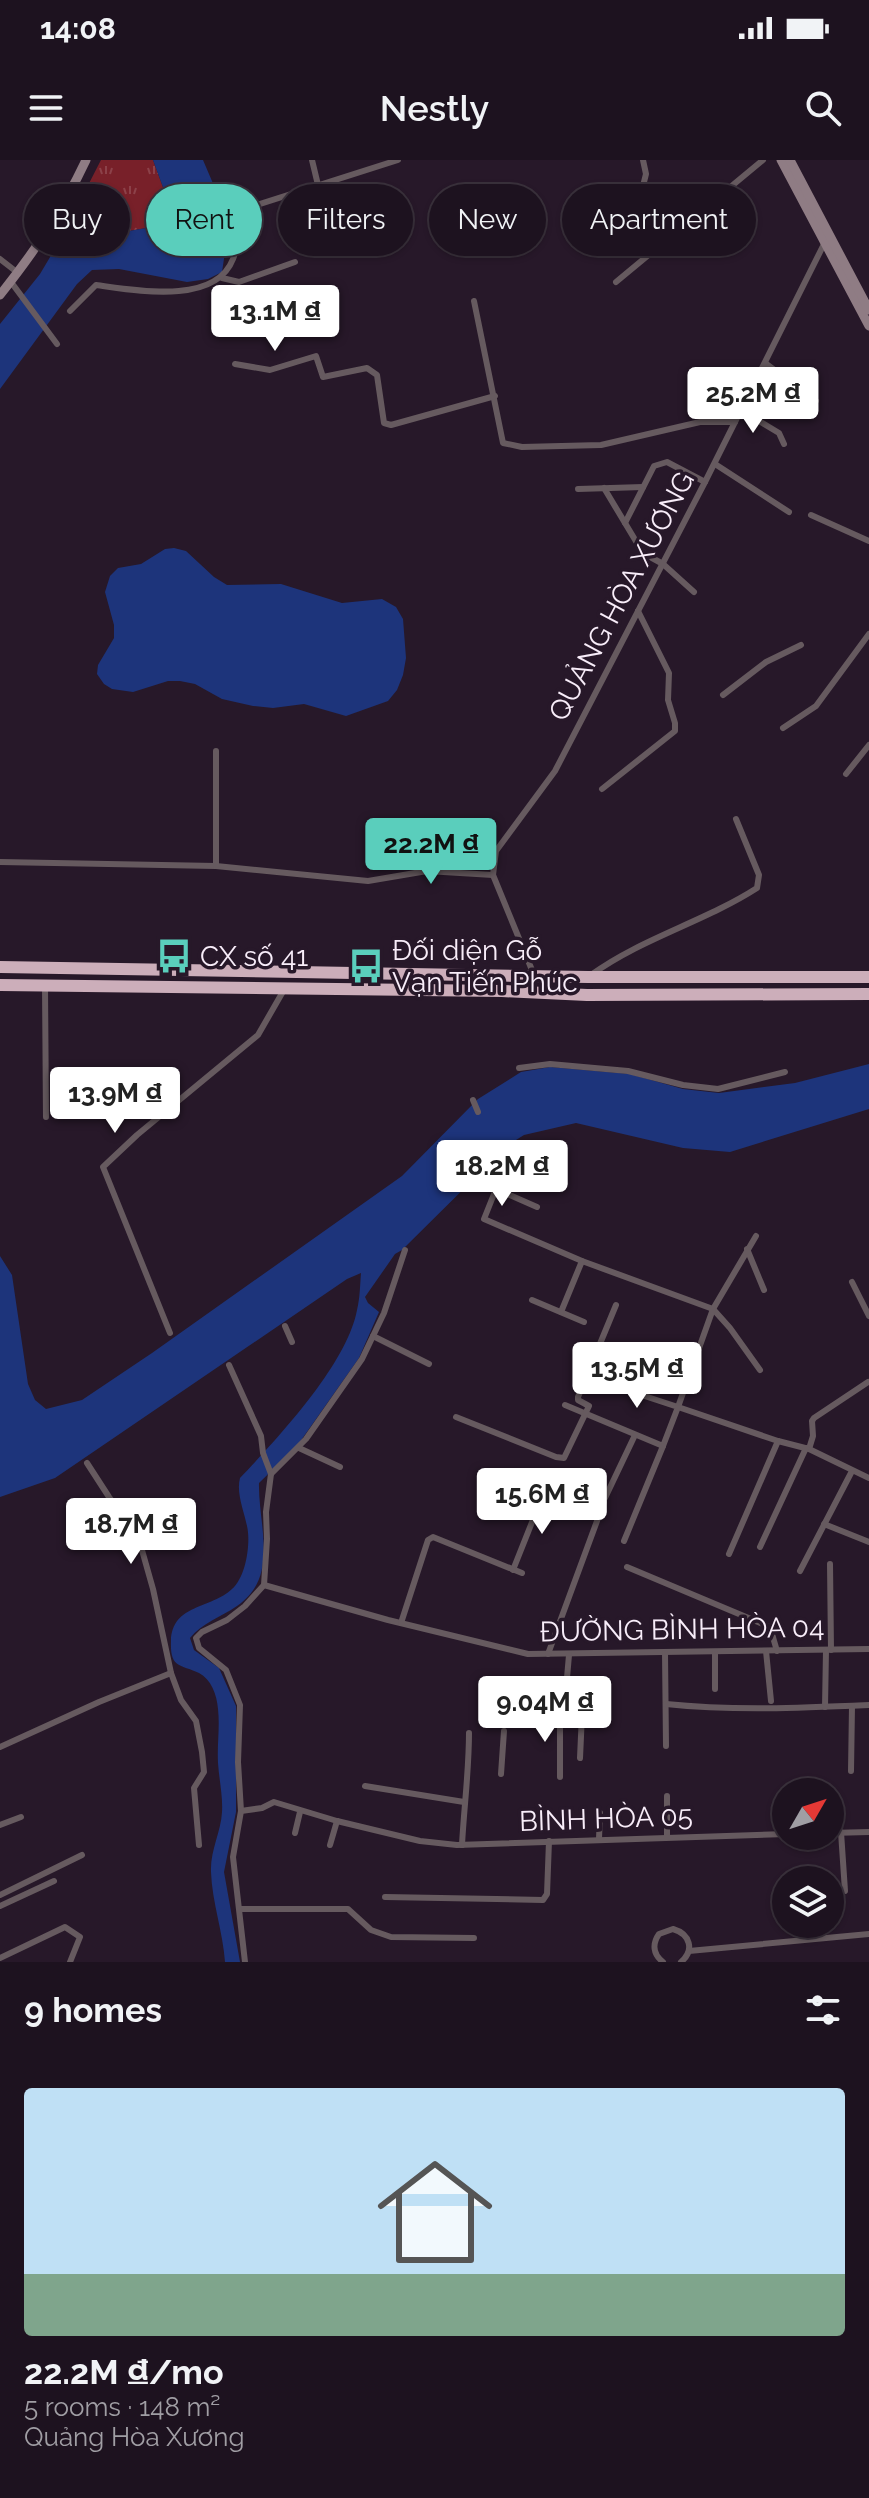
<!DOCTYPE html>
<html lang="en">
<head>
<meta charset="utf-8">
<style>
	body { margin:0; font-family:Raleway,sans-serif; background:#2a202c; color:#f1f3f6; height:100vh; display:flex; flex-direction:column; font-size:30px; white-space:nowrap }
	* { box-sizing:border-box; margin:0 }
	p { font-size:26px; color:#a09ea4 }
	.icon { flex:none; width:44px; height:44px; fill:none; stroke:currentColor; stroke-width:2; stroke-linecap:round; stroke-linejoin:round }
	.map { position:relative; height:1802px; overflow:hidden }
	.details { display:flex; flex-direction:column; background:#1d121f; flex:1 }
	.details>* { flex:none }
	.banner { position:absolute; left:24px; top:24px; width:822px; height:72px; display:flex; gap:16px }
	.needle { width:52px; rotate:51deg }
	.buttons { position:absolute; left:772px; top:1618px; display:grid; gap:16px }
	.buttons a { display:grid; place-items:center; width:72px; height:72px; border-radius:50%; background:#1d121f; box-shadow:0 2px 6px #0004,0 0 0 2px #3b323d; font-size:40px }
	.price { position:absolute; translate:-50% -68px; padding:0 18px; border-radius:8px; background:#fff; color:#222; font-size:26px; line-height:52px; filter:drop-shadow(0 2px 4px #0008) }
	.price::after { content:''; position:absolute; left:50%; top:48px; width:24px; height:18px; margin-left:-12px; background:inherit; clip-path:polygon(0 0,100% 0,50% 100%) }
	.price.selected { background:#5acebc; color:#111 }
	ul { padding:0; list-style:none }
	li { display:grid; align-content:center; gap:16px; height:424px; padding:0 24px }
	li span { display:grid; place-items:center; height:248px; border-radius:8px; color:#555 }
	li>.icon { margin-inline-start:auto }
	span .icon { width:144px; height:144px; fill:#fffc; stroke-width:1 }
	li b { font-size:34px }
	h2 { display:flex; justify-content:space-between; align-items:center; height:96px; padding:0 24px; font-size:34px }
	.pill { padding:0 28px; border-radius:36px; background:#1d121f; box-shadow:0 2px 6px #0004,0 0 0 2px #3b323d; font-size:28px; line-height:72px }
	.pill.selected { background:#5acebc; color:#111 }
	.status { display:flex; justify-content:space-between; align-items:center; height:56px; padding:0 40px; background:#1d121f; direction:ltr }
	.status svg { height:22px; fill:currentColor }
	header { display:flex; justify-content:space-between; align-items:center; height:104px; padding:0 24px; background:#1d121f; font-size:36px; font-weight:600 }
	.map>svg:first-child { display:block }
	.park { fill:url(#park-tufts) }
	.water { fill:#1d347b }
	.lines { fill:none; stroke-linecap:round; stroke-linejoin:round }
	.street { stroke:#665a5f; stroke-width:6 }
	.secondary { stroke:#8f7c84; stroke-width:9 }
	.highway { stroke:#ccaeba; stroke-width:12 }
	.labels { text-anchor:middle; stroke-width:7; stroke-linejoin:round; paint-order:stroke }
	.street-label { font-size:28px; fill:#f8edf9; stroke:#271829 }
	.poi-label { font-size:28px; fill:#f8edf9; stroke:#271829; text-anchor:start }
</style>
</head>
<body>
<div class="status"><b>14:08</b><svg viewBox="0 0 49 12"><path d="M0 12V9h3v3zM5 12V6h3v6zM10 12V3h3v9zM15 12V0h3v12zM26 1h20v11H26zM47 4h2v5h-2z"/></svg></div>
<header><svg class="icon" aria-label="menu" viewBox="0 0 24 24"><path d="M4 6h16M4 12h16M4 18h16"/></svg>Nestly<svg class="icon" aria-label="search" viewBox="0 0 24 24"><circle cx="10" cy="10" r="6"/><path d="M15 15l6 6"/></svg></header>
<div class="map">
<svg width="869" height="1802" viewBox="0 0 869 1802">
	<defs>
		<pattern id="park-tufts" width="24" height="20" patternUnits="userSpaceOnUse" patternTransform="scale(2)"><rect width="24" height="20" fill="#782029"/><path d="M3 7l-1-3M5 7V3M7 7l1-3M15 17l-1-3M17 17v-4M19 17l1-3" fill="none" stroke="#8c4149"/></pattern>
	</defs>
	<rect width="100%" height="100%" fill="#271829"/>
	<polygon class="park" points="101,0 153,0 164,30 164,54 152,67 129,71 104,66 77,69 59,82"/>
	<g class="water">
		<polygon points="153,0 203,0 226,54 227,79 222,112 208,119 187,122 119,109 92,110 77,124 0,229 0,164 40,114 59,82 77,69 104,66 129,71 152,67 164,54 164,30"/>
		<polygon points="174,388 186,391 214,417 227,425 281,424 342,443 382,439 396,447 403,459 406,498 403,515 397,530 388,541 346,556 304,544 273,548 253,546 222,539 195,524 180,521 168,521 133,532 112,529 104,524 97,514 98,505 114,478 114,465 105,432 110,416 118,408 141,404 165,389"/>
		<path d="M869,904V949L730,992L683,988L576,963L524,975L508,985L402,1090L395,1094L365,1137L368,1143L379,1152L359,1198L297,1286L259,1323C258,1365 280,1417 237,1446C221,1457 202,1463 190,1478L194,1490L219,1508L236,1546V1652L224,1712L240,1802H225C223,1772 212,1742 211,1712C210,1691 221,1672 222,1652C223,1636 219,1619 218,1603C217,1585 220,1567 218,1549C217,1535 211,1519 199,1513C179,1504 170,1508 171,1481C172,1444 211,1449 232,1429C246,1417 251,1383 247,1366C244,1351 236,1333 240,1318C278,1278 347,1204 357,1150C360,1138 360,1125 361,1113L347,1119L55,1318L0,1337V1096L12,1115L28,1224L35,1240L46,1249L82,1240L152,1193L402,1016L478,939L521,912L550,907L630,914L683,929L719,933L795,923Z"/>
	</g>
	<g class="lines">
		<g class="street">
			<polyline points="312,0 318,25"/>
			<polyline points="643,0 646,14 641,34 647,59"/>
			<polyline points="0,99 18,113"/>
			<polyline points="222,118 239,122 295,102"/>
			<polyline points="11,122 57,184"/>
			<polyline points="616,122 763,0"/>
			<polyline points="474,141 503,283 522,287 601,285 700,262 735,262"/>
			<path d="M70,151L96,125C134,130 215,146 233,99C239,85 238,66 241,50L398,0"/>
			<polyline points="765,203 816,241"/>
			<polyline points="235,204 270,210 316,196 323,217 367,208 377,215 384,263 391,265 495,236"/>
			<polyline points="741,250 779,273 784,284"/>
			<polyline points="715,304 789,352"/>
			<polyline points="604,328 643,393 663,404 694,432"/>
			<polyline points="578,329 643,327"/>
			<polyline points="811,355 869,381"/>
			<polyline points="625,363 654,306 667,302 705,322"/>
			<polyline points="723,535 766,502 801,485"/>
			<polyline points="783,568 816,546 869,474"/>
			<polyline points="846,614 869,585"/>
			<polyline points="602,629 675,571 675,563 668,540 669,513 638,451"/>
			<polyline points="0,702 216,706 368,721 427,711 493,715"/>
			<polyline points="216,706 216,591"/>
			<polyline points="534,815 493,715 496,691 555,611 705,322 826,80"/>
			<path d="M591,815C642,778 704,762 757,728L759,715L736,659"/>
			<polyline points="45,826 46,957"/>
			<polyline points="519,908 550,904 628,911 683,925 718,929 785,912"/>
			<polyline points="473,940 478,952"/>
			<polyline points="498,996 501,1001"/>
			<polyline points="480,1022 537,1047"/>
			<polyline points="496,1029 484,1059 582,1101 713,1149 730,1168 760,1210"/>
			<polyline points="756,1076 713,1149 678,1247 778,1281 809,1289 869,1318"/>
			<polyline points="747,1089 764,1130"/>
			<polyline points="852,1122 869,1156"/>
			<polyline points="532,1140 584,1162"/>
			<polyline points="561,1152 582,1101"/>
			<polyline points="285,1166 292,1182"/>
			<polyline points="170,1173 103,1007 137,975 258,875 285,828"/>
			<polyline points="373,1176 429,1204"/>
			<polyline points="229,1205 261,1276 263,1293 271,1314"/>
			<polyline points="565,1245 663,1286 678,1247 605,1223"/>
			<polyline points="456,1257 556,1297 564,1298 589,1246 578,1240 578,1237 616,1145"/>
			<polyline points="299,1288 340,1307"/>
			<polyline points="809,1289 813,1276 812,1261 814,1258 868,1222"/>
			<polyline points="87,1303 109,1337 138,1376 153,1429 171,1513"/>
			<polyline points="605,1338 635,1275"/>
			<polyline points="824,1364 869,1382"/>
			<polyline points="624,1381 663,1286"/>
			<polyline points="760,1387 806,1288"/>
			<polyline points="729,1394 778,1281"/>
			<polyline points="830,1404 831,1490"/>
			<polyline points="627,1407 770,1467 777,1491"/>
			<polyline points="513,1410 544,1332"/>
			<polyline points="800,1411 852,1311"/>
			<polyline points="264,1425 388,1460 528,1494 869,1489"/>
			<polyline points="401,1463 428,1380 433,1377 522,1413"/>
			<polyline points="766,1491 771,1541"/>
			<polyline points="715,1492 715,1529"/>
			<polyline points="665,1493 666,1586"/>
			<polyline points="548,1494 604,1342"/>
			<path d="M666,1544C733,1551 801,1548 869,1545"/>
			<polyline points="825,1547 826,1490"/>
			<polyline points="505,1551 564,1552 569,1495"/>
			<polyline points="564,1552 582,1554 580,1598"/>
			<polyline points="0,1587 99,1542 171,1513 181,1540 196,1561 202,1592 204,1612 194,1628 199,1685"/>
			<polyline points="851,1611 852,1546"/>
			<polyline points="501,1614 504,1571"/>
			<polyline points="560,1617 560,1552"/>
			<polyline points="365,1626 464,1642"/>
			<polyline points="241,1651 238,1602 240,1545 226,1510 199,1488 196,1478 202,1472 227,1460 245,1446 264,1425 267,1379 266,1352 271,1314 306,1279 362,1199 384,1153 405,1090"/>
			<polyline points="0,1665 21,1657"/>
			<polyline points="841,1672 845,1731"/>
			<polyline points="295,1673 300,1652"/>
			<polyline points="830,1673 869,1672"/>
			<polyline points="667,1677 667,1636"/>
			<polyline points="599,1679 600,1653"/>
			<polyline points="330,1685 337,1661"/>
			<path d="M462,1685C464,1647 469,1611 469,1573"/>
			<polyline points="0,1735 82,1695"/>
			<polyline points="385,1737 543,1740 547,1734 549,1681"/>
			<polyline points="0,1746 54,1721"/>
			<polyline points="241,1749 348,1749 371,1770 391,1777 474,1778"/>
			<polyline points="689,1791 869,1774"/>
			<polyline points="0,1798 65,1767 80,1777 70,1802"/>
			<polyline points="245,1802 233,1697 241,1651 262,1648 274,1642 337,1661 420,1681 457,1685 786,1674"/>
			<path d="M663,1802C653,1794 652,1784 659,1774L673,1769C690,1774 695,1790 681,1802"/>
		</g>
		<g class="secondary">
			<polyline points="781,0 869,166"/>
			<polyline points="790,0 869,150"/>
			<path d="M0,135C35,91 62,51 86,0"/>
		</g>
		<g class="highway">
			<polyline points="0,807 588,817 869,817"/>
			<polyline points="0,825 502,831 587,835 869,834"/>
		</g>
	</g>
	<defs>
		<g id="bus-bare" transform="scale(2.76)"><path d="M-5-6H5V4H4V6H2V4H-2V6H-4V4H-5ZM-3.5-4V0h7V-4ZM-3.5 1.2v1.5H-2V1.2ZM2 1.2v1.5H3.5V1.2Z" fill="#5acebc" stroke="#271829" stroke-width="2.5" paint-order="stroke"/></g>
	</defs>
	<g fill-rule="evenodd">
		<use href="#bus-bare" x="174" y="796"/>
		<use href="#bus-bare" x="366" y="806"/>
	</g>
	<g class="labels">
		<g class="street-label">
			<text transform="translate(621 436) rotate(-62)" y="10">QUẢNG HÒA XƯƠNG</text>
			<text transform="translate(682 1469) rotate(-1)" y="10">ĐƯỜNG BÌNH HÒA 04</text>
			<text transform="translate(606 1658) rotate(-2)" y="10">BÌNH HÒA 05</text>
		</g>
		<g class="poi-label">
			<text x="392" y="800">Đối diện Gỗ<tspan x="392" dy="32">Vạn Tiến Phúc</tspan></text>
			<text x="200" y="806">CX số 41</text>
		</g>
	</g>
</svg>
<div class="buttons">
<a><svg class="needle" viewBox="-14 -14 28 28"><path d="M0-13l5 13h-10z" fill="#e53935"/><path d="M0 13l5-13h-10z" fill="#a09ea4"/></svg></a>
<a><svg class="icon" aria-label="layers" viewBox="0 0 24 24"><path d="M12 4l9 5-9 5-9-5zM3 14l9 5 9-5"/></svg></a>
</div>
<b class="price" style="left:275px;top:193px">13.1M ₫</b>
<b class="price" style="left:753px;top:275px">25.2M ₫</b>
<b class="price selected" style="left:431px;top:726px">22.2M ₫</b>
<b class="price" style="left:115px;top:975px">13.9M ₫</b>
<b class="price" style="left:502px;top:1048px">18.2M ₫</b>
<b class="price" style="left:637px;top:1250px">13.5M ₫</b>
<b class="price" style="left:542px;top:1376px">15.6M ₫</b>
<b class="price" style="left:131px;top:1406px">18.7M ₫</b>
<b class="price" style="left:545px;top:1584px">9.04M ₫</b>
<div class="banner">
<a class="pill">Buy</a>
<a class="pill selected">Rent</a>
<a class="pill">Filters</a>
<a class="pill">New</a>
<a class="pill">Apartment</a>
</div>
</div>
<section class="details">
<h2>9 homes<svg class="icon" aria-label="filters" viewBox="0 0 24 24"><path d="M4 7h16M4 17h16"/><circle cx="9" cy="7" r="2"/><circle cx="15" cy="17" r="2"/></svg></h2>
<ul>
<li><span style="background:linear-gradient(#bfe0f5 75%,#7fa58c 0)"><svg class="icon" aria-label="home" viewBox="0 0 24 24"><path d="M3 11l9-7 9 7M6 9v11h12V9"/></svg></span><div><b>22.2M ₫/mo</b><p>5 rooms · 148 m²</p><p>Quảng Hòa Xương</p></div></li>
</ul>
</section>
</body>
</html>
